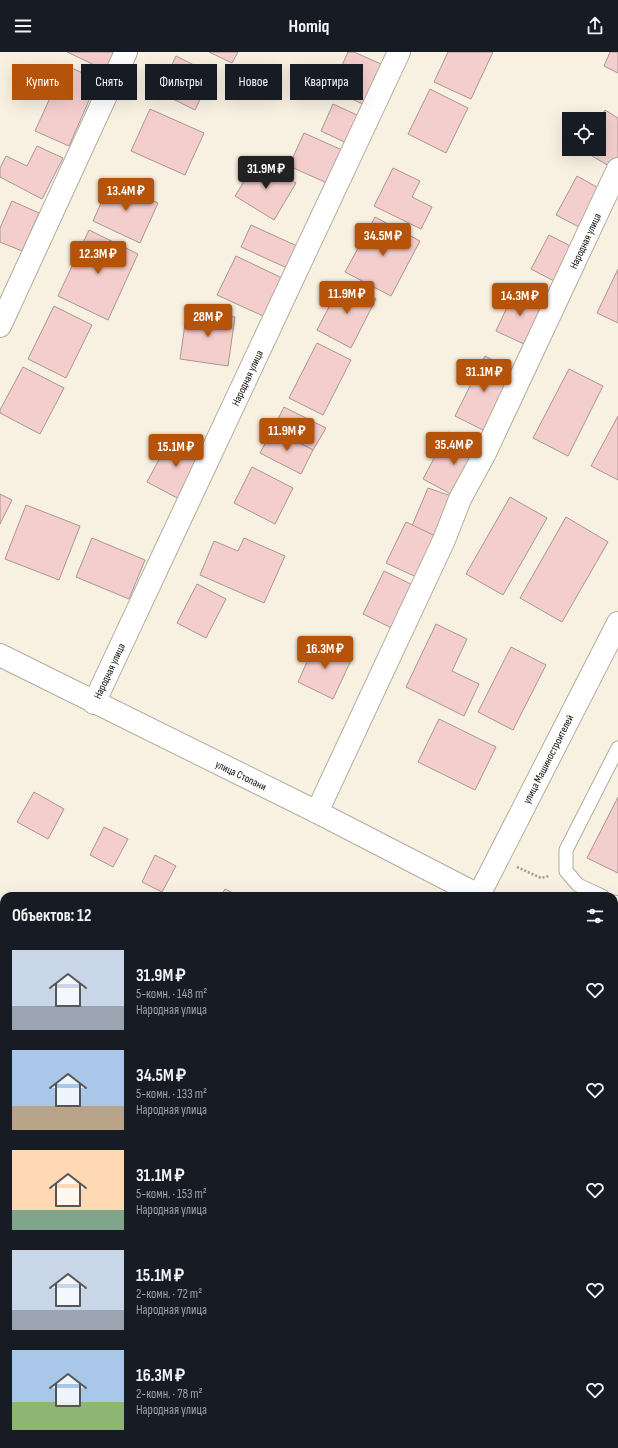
<!DOCTYPE html>
<html lang="ru">
<head>
<meta charset="utf-8">
<style>
	body { margin:0; font-family:"Sofia Sans Condensed",sans-serif; background:#20242c; color:#f1f3f6; height:100vh; display:flex; flex-direction:column; font-size:15px; white-space:nowrap }
	* { box-sizing:border-box; margin:0 }
	p { font-size:13px; color:#9ea1a6 }
	.icon { flex:none; width:22px; height:22px; fill:none; stroke:currentColor; stroke-width:2; stroke-linecap:round; stroke-linejoin:round }
	.map { position:relative; flex:1; overflow:hidden }
	.side { position:absolute; left:0px; top:840px; width:618px; height:556px; display:flex; flex-direction:column; background:#171b24; border-radius:12px 12px 0 0; box-shadow:0 4px 16px #0002 }
	.side>* { flex:none }
	.banner { position:absolute; left:12px; top:12px; width:400px; height:36px; display:flex; gap:8px }
	.fabs { position:absolute; left:562px; top:60px; display:grid; gap:8px }
	.fabs a { display:grid; place-items:center; width:44px; height:44px; border-radius:0px; background:#171b24; box-shadow:0 4px 16px #0002; font-size:20px }
	.price { position:absolute; translate:-50% -34px; padding:0 9px; border-radius:4px; background:#b45309; color:#fff; font-size:13px; line-height:26px; filter:drop-shadow(0 1px 2px #0008) }
	.price::after { content:''; position:absolute; left:50%; top:24px; width:12px; height:9px; margin-left:-6px; background:inherit; clip-path:polygon(0 0,100% 0,50% 100%) }
	.price.selected { background:#222; color:#fff }
	ul { padding:0; list-style:none }
	li { display:flex; align-items:center; gap:12px; height:100px; padding:0 12px }
	li span { display:grid; place-items:center; flex:none; width:112px; height:80px; border-radius:0px; color:#555 }
	li>.icon { margin-inline-start:auto }
	span .icon { width:48px; height:48px; fill:#fffc; stroke-width:1 }
	li b { font-size:17px }
	h2 { display:flex; justify-content:space-between; align-items:center; height:48px; padding:0 12px; font-size:17px }
	.tag { padding:0 14px; border-radius:0px; background:#171b24; box-shadow:0 4px 16px #0002; font-size:14px; line-height:36px }
	.tag.selected { background:#b45309; color:#fff }
	header { display:flex; justify-content:space-between; align-items:center; height:52px; padding:0 12px; background:#171b24; font-size:18px; font-weight:700 }
	.map>svg:first-child { display:block }
	.building { fill:#f4cecc; stroke:#a89695 }
	.lines { fill:none; stroke-linecap:round; stroke-linejoin:round }
	.service-casing { stroke:#b3ac9e; stroke-width:15 }
	.minor-casing { stroke:#b3ac9e; stroke-width:24 }
	.tertiary-casing { stroke:#b3ac9e; stroke-width:24 }
	.path { stroke:#9e988d; stroke-width:2.5; stroke-dasharray:2 2; stroke-linecap:butt }
	.service { stroke:#fff; stroke-width:13 }
	.minor { stroke:#fff; stroke-width:22 }
	.tertiary { stroke:#fff; stroke-width:22 }
	.labels { text-anchor:middle; stroke-width:3; stroke-linejoin:round; paint-order:stroke }
	.street-label { font-size:11px; fill:#13100b; stroke:#fff }
</style>
</head>
<body>
<header><svg class="icon" aria-label="menu" viewBox="0 0 24 24"><path d="M4 6h16M4 12h16M4 18h16"/></svg>Homiq<svg class="icon" aria-label="share" viewBox="0 0 24 24"><path d="M12 15V3M7 8l5-5 5 5M5 13v7h14v-7"/></svg></header>
<div class="map">
<svg width="618" height="1396" viewBox="0 0 618 1396">
	<rect width="100%" height="100%" fill="#f8f1e2"/>
	<g class="building">
		<polygon points="67,0 114,0 105,18"/>
		<polygon points="209,0 238,0 232,11"/>
		<polygon points="348,0 354,0 381,12 363,52 331,38"/>
		<polygon points="448,0 493,0 471,47 434,30"/>
		<polygon points="610,0 618,0 618,21 604,14"/>
		<polygon points="176,4 212,22 195,58 159,40"/>
		<polygon points="65,13 98,28 69,94 35,79"/>
		<polygon points="430,37 468,56 446,101 408,82"/>
		<polygon points="333,52 368,68 355,95 321,79"/>
		<polygon points="150,57 204,81 185,123 131,99"/>
		<polygon points="605,58 618,66 618,110 614,117 582,98 599,97 599,68"/>
		<polygon points="304,81 342,98 327,131 289,114"/>
		<polygon points="37,94 63,106 42,147 0,125 0,116 6,104 27,114"/>
		<polygon points="258,107 296,131 274,168 235,144"/>
		<polygon points="393,116 420,129 412,145 432,155 421,177 374,154"/>
		<polygon points="577,124 602,138 581,176 556,163"/>
		<polygon points="111,129 158,151 140,191 93,169"/>
		<polygon points="12,149 39,161 22,199 0,190 0,176"/>
		<polygon points="375,165 420,189 391,244 345,220"/>
		<polygon points="251,173 297,194 287,216 241,195"/>
		<polygon points="89,178 138,202 108,268 58,244"/>
		<polygon points="549,183 574,196 556,230 531,217"/>
		<polygon points="236,204 282,226 274,269 217,243"/>
		<polygon points="618,217 618,271 597,261"/>
		<polygon points="342,230 376,247 351,296 317,278"/>
		<polygon points="515,238 544,252 524,292 496,279"/>
		<polygon points="54,254 92,273 66,326 28,307"/>
		<polygon points="187,258 235,265 228,314 180,307"/>
		<polygon points="317,291 351,308 323,363 289,346"/>
		<polygon points="485,304 514,319 483,378 455,364"/>
		<polygon points="23,315 64,336 40,382 0,361 0,358"/>
		<polygon points="569,317 603,334 568,404 533,386"/>
		<polygon points="284,355 326,376 313,398 273,377"/>
		<polygon points="618,364 618,428 591,414"/>
		<polygon points="273,377 313,398 301,422 260,401"/>
		<polygon points="448,380 485,401 460,447 423,427"/>
		<polygon points="171,385 205,403 181,448 147,430"/>
		<polygon points="252,415 293,436 275,472 234,451"/>
		<polygon points="428,436 460,447 444,488 412,474"/>
		<polygon points="0,442 12,448 0,472"/>
		<polygon points="510,445 547,466 503,543 466,522"/>
		<polygon points="26,453 80,474 59,528 5,507"/>
		<polygon points="566,465 608,490 562,570 520,546"/>
		<polygon points="406,470 444,488 425,529 386,511"/>
		<polygon points="92,486 145,508 129,547 76,525"/>
		<polygon points="244,486 285,504 264,551 200,523 214,489 238,499"/>
		<polygon points="384,519 421,537 400,580 363,562"/>
		<polygon points="197,532 226,547 206,586 177,571"/>
		<polygon points="436,572 467,587 452,619 479,632 464,664 406,635"/>
		<polygon points="316,590 352,606 333,647 298,630"/>
		<polygon points="511,595 546,613 513,678 478,660"/>
		<polygon points="439,667 496,695 475,738 418,710"/>
		<polygon points="34,740 64,757 48,787 17,770"/>
		<polygon points="618,745 618,821 587,806"/>
		<polygon points="104,775 128,787 113,815 90,803"/>
		<polygon points="155,803 176,814 162,840 142,830"/>
		<polygon points="225,837 239,844 221,844"/>
		<polygon points="614,1029 618,1031 618,1096 614,1094"/>
		<polygon points="2,1071 4,1072 4,1103 0,1101 0,1076"/>
		<polygon points="614,1189 618,1191 618,1250 614,1258"/>
		<polygon points="4,1272 4,1296 0,1294 0,1279"/>
		<polygon points="102,1392 137,1392 134,1396 109,1396"/>
		<polygon points="286,1392 353,1392 351,1396 284,1396"/>
		<polygon points="471,1392 546,1392 544,1396 469,1396"/>
	</g>
	<g class="lines">
		<g class="service-casing">
			<g id="service">
				<polyline points="602,844 578,833 566,819 566,798 618,696"/>
				<polyline points="614,850 618,851"/>
				<polyline points="614,1365 618,1357"/>
				<polyline points="597,1396 599,1392"/>
			</g>
		</g>
		<g class="minor-casing">
			<g id="minor">
				<polyline points="0,274 126,0"/>
				<polyline points="94,651 399,0"/>
				<polyline points="317,760 444,488 460,447 485,401 618,117"/>
				<polyline points="0,956 4,958"/>
				<polyline points="0,1203 4,1195"/>
				<polyline points="193,1396 196,1392"/>
			</g>
		</g>
		<g class="tertiary-casing">
			<g id="tertiary">
				<polyline points="0,603 317,760 480,844"/>
				<polyline points="479,843 618,571"/>
				<polyline points="614,913 618,915"/>
			</g>
		</g>
		<polyline class="path" points="517,815 541,826 549,824"/>
		<use href="#service" class="service"/>
		<use href="#minor" class="minor"/>
		<use href="#tertiary" class="tertiary"/>
	</g>
	<g class="labels">
		<g class="street-label">
			<text transform="translate(585 189) rotate(-65)" y="4">Народная улица</text>
			<text transform="translate(247 326) rotate(-65)" y="4">Народная улица</text>
			<text transform="translate(109 619) rotate(-65)" y="4">Народная улица</text>
			<text transform="translate(548 707) rotate(-63)" y="4">улица Машиностроителей</text>
			<text transform="translate(241 723) rotate(26)" y="4">улица Стопани</text>
		</g>
	</g>
</svg>
<div class="fabs">
<a><svg class="icon" aria-label="locate" viewBox="0 0 24 24"><circle cx="12" cy="12" r="6"/><path d="M12 2v4M12 18v4M2 12h4M18 12h4"/></svg></a>
</div>
<b class="price selected" style="left:266px;top:138px">31.9M ₽</b>
<b class="price" style="left:126px;top:160px">13.4M ₽</b>
<b class="price" style="left:383px;top:205px">34.5M ₽</b>
<b class="price" style="left:98px;top:223px">12.3M ₽</b>
<b class="price" style="left:347px;top:263px">11.9M ₽</b>
<b class="price" style="left:520px;top:265px">14.3M ₽</b>
<b class="price" style="left:208px;top:286px">28M ₽</b>
<b class="price" style="left:484px;top:341px">31.1M ₽</b>
<b class="price" style="left:287px;top:400px">11.9M ₽</b>
<b class="price" style="left:454px;top:414px">35.4M ₽</b>
<b class="price" style="left:176px;top:416px">15.1M ₽</b>
<b class="price" style="left:325px;top:618px">16.3M ₽</b>
<div class="banner">
<a class="tag selected">Купить</a>
<a class="tag">Снять</a>
<a class="tag">Фильтры</a>
<a class="tag">Новое</a>
<a class="tag">Квартира</a>
</div>
<section class="side">
<h2>Объектов: 12<svg class="icon" aria-label="filters" viewBox="0 0 24 24"><path d="M4 7h16M4 17h16"/><circle cx="9" cy="7" r="2"/><circle cx="15" cy="17" r="2"/></svg></h2>
<ul>
<li><span style="background:linear-gradient(#c9d6e8 70%,#9aa5b1 0)"><svg class="icon" aria-label="home" viewBox="0 0 24 24"><path d="M3 11l9-7 9 7M6 9v11h12V9"/></svg></span><div><b>31.9M ₽</b><p>5-комн. · 148 m²</p><p>Народная улица</p></div><svg class="icon" aria-label="heart" viewBox="0 0 24 24"><path d="M12 20l-8-8c-3-5 5-10 8-4 3-6 11-1 8 4z"/></svg></li>
<li><span style="background:linear-gradient(#a9c7e8 70%,#b9a48a 0)"><svg class="icon" aria-label="home" viewBox="0 0 24 24"><path d="M3 11l9-7 9 7M6 9v11h12V9"/></svg></span><div><b>34.5M ₽</b><p>5-комн. · 133 m²</p><p>Народная улица</p></div><svg class="icon" aria-label="heart" viewBox="0 0 24 24"><path d="M12 20l-8-8c-3-5 5-10 8-4 3-6 11-1 8 4z"/></svg></li>
<li><span style="background:linear-gradient(#ffd9b3 75%,#7fa58c 0)"><svg class="icon" aria-label="home" viewBox="0 0 24 24"><path d="M3 11l9-7 9 7M6 9v11h12V9"/></svg></span><div><b>31.1M ₽</b><p>5-комн. · 153 m²</p><p>Народная улица</p></div><svg class="icon" aria-label="heart" viewBox="0 0 24 24"><path d="M12 20l-8-8c-3-5 5-10 8-4 3-6 11-1 8 4z"/></svg></li>
<li><span style="background:linear-gradient(#c9d6e8 75%,#9aa5b1 0)"><svg class="icon" aria-label="home" viewBox="0 0 24 24"><path d="M3 11l9-7 9 7M6 9v11h12V9"/></svg></span><div><b>15.1M ₽</b><p>2-комн. · 72 m²</p><p>Народная улица</p></div><svg class="icon" aria-label="heart" viewBox="0 0 24 24"><path d="M12 20l-8-8c-3-5 5-10 8-4 3-6 11-1 8 4z"/></svg></li>
<li><span style="background:linear-gradient(#a9c7e8 65%,#8fb573 0)"><svg class="icon" aria-label="home" viewBox="0 0 24 24"><path d="M3 11l9-7 9 7M6 9v11h12V9"/></svg></span><div><b>16.3M ₽</b><p>2-комн. · 78 m²</p><p>Народная улица</p></div><svg class="icon" aria-label="heart" viewBox="0 0 24 24"><path d="M12 20l-8-8c-3-5 5-10 8-4 3-6 11-1 8 4z"/></svg></li>
</ul>
</section>
</div>
</body>
</html>
